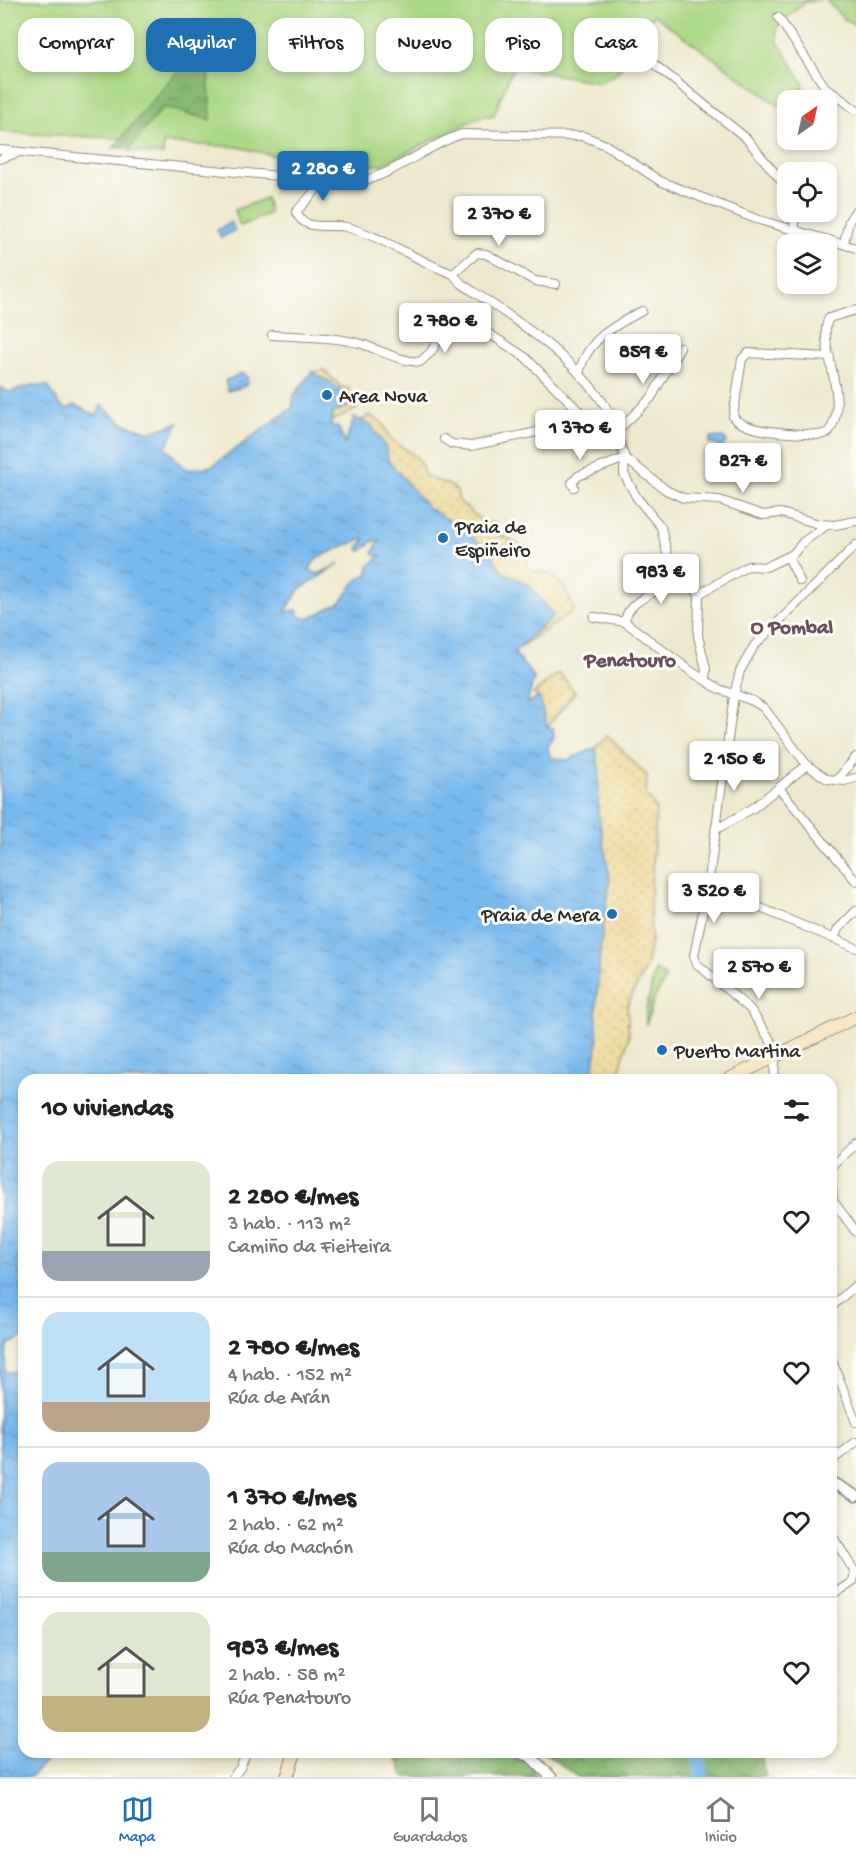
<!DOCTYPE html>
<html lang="es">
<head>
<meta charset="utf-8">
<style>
	body { margin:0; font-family:"Gochi Hand",sans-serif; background:#f6f6f6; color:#222; height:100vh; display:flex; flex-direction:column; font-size:22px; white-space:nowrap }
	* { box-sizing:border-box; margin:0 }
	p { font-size:20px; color:#767676 }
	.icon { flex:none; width:33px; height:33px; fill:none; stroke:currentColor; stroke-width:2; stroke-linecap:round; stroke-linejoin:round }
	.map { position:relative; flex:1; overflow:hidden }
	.panel { position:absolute; left:18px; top:1074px; width:819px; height:684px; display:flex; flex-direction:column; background:#fff; border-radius:18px; box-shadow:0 3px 9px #0003 }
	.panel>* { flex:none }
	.guide { position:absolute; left:18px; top:18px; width:820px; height:54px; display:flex; gap:12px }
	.needle { width:39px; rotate:34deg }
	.buttons { position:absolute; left:777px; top:90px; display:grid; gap:12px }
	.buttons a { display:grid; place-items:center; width:60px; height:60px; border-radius:12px; background:#fff; box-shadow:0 3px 9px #0003; font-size:30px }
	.price { position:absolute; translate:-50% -51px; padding:0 14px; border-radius:6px; background:#fff; color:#222; font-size:20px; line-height:39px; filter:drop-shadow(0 2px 3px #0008) }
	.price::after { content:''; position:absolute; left:50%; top:36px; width:18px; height:14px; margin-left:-9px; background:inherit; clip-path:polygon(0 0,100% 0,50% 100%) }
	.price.selected { background:#1f6fb2; color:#fff }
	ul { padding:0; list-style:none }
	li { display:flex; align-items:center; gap:18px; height:150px; padding:0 24px }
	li+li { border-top:2px solid #e0e0e0 }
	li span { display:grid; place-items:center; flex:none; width:168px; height:120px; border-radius:18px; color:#555 }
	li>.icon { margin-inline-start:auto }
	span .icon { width:72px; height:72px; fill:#fffc; stroke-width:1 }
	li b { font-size:26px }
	h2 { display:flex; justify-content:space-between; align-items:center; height:72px; padding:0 24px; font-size:26px }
	.tag { padding:0 21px; border-radius:18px; background:#fff; box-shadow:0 3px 9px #0003; font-size:21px; line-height:54px }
	.tag.selected { background:#1f6fb2; color:#fff }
	.menu { display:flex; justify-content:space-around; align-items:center; height:84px; border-top:2px solid #e0e0e0; background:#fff; font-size:16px; color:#767676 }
	.menu a { display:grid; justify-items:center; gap:3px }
	.menu .selected { color:#1f6fb2 }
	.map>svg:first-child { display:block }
	.green { fill:#acd885; stroke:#6c8258; stroke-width:1.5 }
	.forest { fill:url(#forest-crowns); stroke:#5a724e; stroke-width:1.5 }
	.sand { fill:url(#sand-dots); stroke:#8c8264; stroke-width:1.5 }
	.water { fill:url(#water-ripples); stroke:#52728c; stroke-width:1.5; fill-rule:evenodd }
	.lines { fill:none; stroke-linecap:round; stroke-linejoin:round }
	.river { stroke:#78b9ed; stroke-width:14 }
	.minor-casing { stroke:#8c8a7c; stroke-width:10 }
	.tertiary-casing { stroke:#8c8a7c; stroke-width:13 }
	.secondary-casing { stroke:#8c8a7c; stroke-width:14 }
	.minor { stroke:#fff; stroke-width:8 }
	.tertiary { stroke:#fff; stroke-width:10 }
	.secondary { stroke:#f9e7c3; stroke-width:12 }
	.poi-dot { fill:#1f6fb2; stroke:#fdfcf7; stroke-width:2 }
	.labels { text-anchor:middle; stroke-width:6; stroke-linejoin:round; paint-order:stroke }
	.poi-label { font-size:20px; fill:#2b2b2b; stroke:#fdfcf7; text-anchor:start }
	.neighbourhood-label { font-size:21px; font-weight:bold; fill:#6b4f5b; stroke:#fdfcf7 }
</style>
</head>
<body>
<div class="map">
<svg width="856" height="1777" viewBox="0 0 856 1777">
	<defs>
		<pattern id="forest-crowns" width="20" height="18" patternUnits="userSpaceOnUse" patternTransform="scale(1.5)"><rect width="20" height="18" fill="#89b872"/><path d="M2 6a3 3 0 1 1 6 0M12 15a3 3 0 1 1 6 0" fill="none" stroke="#70965e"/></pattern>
		<pattern id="sand-dots" width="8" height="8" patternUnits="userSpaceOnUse" patternTransform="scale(1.5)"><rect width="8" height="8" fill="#eeda9e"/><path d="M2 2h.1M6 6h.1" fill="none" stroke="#cb8" stroke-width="1.8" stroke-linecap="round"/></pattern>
		<pattern id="water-ripples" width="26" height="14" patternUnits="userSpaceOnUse" patternTransform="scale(1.5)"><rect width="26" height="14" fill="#78b9ed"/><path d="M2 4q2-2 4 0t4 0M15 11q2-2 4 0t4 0" fill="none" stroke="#6397c0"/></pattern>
	</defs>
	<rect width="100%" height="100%" fill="#fdfcf7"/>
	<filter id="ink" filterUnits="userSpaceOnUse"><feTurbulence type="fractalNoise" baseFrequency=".0167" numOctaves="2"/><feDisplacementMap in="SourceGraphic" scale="12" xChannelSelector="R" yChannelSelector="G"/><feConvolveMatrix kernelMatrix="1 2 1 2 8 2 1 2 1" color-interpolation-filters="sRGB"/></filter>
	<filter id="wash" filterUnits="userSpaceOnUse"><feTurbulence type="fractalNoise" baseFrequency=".008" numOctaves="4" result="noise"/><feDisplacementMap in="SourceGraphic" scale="24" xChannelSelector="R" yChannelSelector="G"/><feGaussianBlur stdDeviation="1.35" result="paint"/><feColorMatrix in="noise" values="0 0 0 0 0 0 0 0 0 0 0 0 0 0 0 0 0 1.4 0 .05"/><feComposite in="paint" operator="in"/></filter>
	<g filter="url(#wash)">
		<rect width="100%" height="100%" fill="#eee9ce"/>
		<g class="green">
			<path d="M0,0H821L805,2L777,27L778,42L804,84L801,93L778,105L654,15L628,41C622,63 627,73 599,82L515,68L511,72L494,115L480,117L381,165L346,166L300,162L239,147L164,143L163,155L130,151V139L0,132Z"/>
			<polygon points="826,0 856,0 856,26 843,18"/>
			<polygon points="266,198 270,213 240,226 235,210"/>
			<polygon points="655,969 666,978 654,999 646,1025 646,1011"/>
		</g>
		<g class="forest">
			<polygon points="184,63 208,67 211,120 163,107 130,148 113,148"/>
			<polygon points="393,1752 490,1752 528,1760 537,1777 405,1777"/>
			<polygon points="544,1752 761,1752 765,1777 578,1777"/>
		</g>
		<g class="sand">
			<polygon points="324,370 341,387 348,388 358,402 357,409 319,427 308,378 312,372"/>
			<path d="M369,415L384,424C389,447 404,444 417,458C421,462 423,471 425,476L451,486L457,491L459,501L483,522L496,523L497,533L527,549V566L534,571C558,570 568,590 574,611L514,651L351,433L354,426Z"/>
			<polygon points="559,673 575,692 547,727 539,697 533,694"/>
			<polygon points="607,735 647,776 646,794 656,809 650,903 651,940 646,967 627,1006 629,1036 617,1080 560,1080 568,760 596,748"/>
		</g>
		<g class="water">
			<polygon points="231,222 235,230 221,238 217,230"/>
			<path d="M312,372L332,383L355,404L333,413L331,426L338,427L345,444L354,417L371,425L385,446L388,460L428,508L459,526L491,553L502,571L532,587L553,616L514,652L534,678L527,703L539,697L547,727L553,728L554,738L547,748L552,758L568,760L596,748L599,767L598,812L610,879L600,950L596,1012L598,1039L594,1066L587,1080H24V1256L18,1259L24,1305V1336L7,1346L5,1372H24V1752H78L74,1758L53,1753L31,1777H0V387L9,392L33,385L48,386L59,404L66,409L75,405L97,416L101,405L123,423L149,432L178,423L166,448L187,470L212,466L292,408L294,395ZM363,538L365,539L358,548L361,551L372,542L380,540L373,552L374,555H381L369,566L368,573L355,582L341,602L308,619L300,617L297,610L285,612L300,589L339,564L318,574L309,570L317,558Z"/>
			<polygon points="242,373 248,378 246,386 228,391 225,381"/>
			<polygon points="723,437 727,441 722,447 709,443 710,438"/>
		</g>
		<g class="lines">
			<polyline class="river" points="697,1752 702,1777"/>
		</g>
	</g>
	<g filter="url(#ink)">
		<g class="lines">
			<g class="minor-casing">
				<g id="minor">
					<polyline points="778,17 825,87 856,110"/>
					<polyline points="629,44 746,138 788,189"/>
					<path d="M0,150L353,183C393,177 424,146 462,134L583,136L606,145L660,181L756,219L856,248"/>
					<polyline points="0,159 17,153"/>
					<path d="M315,181V191L296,212C305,233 329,223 346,227C379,235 419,262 453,274L462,284C519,322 583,361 616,424V432L625,458L624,474L637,498L661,527L670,567L699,594"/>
					<polyline points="792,212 796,232"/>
					<polyline points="844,243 849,221 856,210"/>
					<polyline points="453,274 477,253 486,254 535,281 556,284"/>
					<path d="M272,335C302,337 334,336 362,344C382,351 399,361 420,362L431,352L448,323L462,320L488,333L525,357L578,410L593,420"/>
					<path d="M830,357L748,353L742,359L733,417C747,434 797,433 819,435L828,433C853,399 815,344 829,318L856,310"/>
					<path d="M579,373C587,339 614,326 642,311"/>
					<polyline points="616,432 651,398 680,347"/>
					<polyline points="444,439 452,444 471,446 593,420 616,432"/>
					<polyline points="625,458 666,490 683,498 719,500 763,515 781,513 819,524 835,525 856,521"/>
					<polyline points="574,487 572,483 578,476 625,458"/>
					<polyline points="788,557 800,581"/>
					<polyline points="699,594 748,566 766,567 793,554 803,542 827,525"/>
					<polyline points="699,594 698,636 706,669 705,679"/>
					<polyline points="594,617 625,622 692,672 719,689 753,701 764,708 807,765 827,779 844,781 856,778"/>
					<path d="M625,622C626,599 663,590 680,579"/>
					<polyline points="837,780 856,757"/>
					<polyline points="779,788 856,881"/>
					<polyline points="715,830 753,808 807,765"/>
					<polyline points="708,886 856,948"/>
					<polyline points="834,939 838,929 856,911"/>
					<polyline points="774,1080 776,1049 750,1009 697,964 694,956 708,886 734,695 740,671 754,646 856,545"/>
					<polyline points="831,1167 856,1143"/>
					<polyline points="831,1176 833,1201 831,1202"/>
					<polyline points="833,1201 856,1232"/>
					<polyline points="831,1307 856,1285"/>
					<polyline points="831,1358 856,1422"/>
					<polyline points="831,1461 856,1442"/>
					<polyline points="831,1534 855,1572 853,1582 831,1596"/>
					<polyline points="233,1777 240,1768 247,1752"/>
				</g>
			</g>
			<g class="tertiary-casing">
				<g id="tertiary">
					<polyline points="831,1482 856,1496"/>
					<polyline points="518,1752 530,1756 551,1777"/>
				</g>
			</g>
			<g class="secondary-casing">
				<g id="secondary">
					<polyline points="727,1080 856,1017"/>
					<polyline points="287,1777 295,1752"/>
				</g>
			</g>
			<use href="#minor" class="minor"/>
			<use href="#tertiary" class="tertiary"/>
			<use href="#secondary" class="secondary"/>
		</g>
	</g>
	<g class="poi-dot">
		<circle cx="327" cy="395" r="6"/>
		<circle cx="443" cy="538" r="6"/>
		<circle cx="612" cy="914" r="6"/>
		<circle cx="662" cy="1050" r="6"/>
	</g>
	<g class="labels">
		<g class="poi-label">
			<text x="339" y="402">Area Nova</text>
			<text x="455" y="533">Praia de<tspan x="455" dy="23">Espiñeiro</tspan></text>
			<text x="600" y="921" text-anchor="end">Praia de Mera</text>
			<text x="674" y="1057">Puerto Martina</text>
		</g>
		<g class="neighbourhood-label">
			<text x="792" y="633">O Pombal</text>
			<text x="630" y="666">Penatouro</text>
		</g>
	</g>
</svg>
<div class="buttons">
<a><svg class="needle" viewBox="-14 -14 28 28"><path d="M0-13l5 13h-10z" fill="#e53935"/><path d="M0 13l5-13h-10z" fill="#767676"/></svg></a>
<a><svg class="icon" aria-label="locate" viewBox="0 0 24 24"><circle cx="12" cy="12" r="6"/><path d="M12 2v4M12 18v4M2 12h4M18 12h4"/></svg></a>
<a><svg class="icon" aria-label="layers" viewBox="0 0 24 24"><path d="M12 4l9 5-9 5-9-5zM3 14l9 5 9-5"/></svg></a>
</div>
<b class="price selected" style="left:323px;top:202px">2 280 €</b>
<b class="price" style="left:499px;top:247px">2 370 €</b>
<b class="price" style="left:445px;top:354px">2 780 €</b>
<b class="price" style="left:643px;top:385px">859 €</b>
<b class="price" style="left:580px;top:461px">1 370 €</b>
<b class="price" style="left:743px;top:494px">827 €</b>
<b class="price" style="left:661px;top:605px">983 €</b>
<b class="price" style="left:734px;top:792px">2 150 €</b>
<b class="price" style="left:714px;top:924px">3 520 €</b>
<b class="price" style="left:759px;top:1000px">2 570 €</b>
<div class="guide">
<a class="tag">Comprar</a>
<a class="tag selected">Alquilar</a>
<a class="tag">Filtros</a>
<a class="tag">Nuevo</a>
<a class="tag">Piso</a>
<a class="tag">Casa</a>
</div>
<section class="panel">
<h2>10 viviendas<svg class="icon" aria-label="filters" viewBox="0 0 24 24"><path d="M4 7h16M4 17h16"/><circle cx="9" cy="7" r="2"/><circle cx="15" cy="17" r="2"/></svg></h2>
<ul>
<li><span style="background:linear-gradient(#dfe7d0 75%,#9aa5b1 0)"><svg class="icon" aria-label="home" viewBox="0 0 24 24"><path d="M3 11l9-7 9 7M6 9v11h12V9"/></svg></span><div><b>2 280 €/mes</b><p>3 hab. · 113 m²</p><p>Camiño da Fieiteira</p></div><svg class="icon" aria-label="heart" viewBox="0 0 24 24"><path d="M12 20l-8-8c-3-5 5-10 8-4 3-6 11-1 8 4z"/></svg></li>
<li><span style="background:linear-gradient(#bfe0f5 75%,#b9a48a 0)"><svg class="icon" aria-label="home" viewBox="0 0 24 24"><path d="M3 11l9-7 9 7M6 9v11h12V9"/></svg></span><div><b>2 780 €/mes</b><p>4 hab. · 152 m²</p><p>Rúa de Arán</p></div><svg class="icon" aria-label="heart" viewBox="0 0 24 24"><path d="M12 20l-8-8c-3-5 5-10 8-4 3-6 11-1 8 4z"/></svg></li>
<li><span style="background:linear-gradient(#a9c7e8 75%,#7fa58c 0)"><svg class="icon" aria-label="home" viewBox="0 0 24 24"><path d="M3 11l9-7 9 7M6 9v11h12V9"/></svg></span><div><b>1 370 €/mes</b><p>2 hab. · 62 m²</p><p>Rúa do Machón</p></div><svg class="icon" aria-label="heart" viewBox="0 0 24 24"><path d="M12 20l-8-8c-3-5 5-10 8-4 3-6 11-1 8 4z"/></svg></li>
<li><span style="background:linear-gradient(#dfe7d0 70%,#c2b280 0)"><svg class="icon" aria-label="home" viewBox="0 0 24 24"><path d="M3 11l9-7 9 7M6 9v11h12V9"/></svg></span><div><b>983 €/mes</b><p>2 hab. · 58 m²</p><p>Rúa Penatouro</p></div><svg class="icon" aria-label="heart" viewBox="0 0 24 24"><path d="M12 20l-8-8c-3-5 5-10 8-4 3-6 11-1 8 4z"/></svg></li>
</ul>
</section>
</div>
<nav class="menu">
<a class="selected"><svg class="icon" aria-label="map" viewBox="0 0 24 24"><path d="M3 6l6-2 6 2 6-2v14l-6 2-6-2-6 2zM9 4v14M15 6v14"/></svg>Mapa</a>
<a><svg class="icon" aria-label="saved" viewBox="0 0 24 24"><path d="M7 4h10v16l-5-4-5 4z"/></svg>Guardados</a>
<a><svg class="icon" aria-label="home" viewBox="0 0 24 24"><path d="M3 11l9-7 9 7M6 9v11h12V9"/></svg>Inicio</a>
</nav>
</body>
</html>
